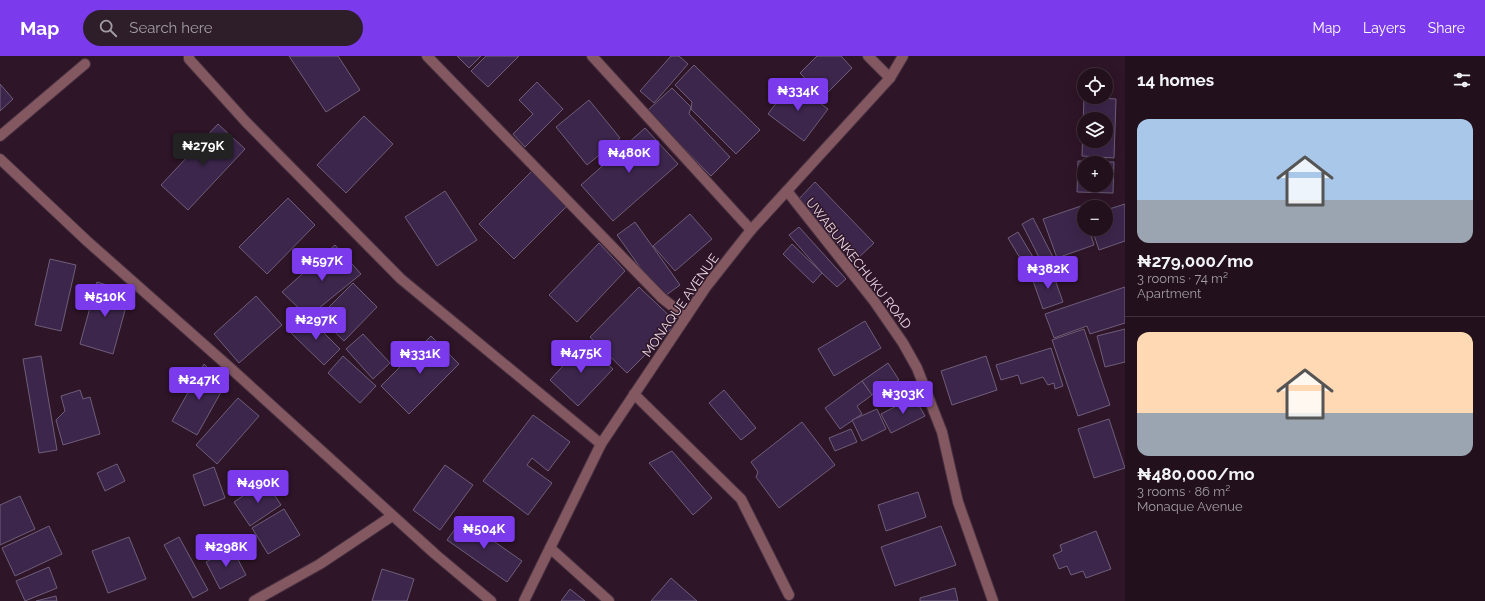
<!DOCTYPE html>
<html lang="en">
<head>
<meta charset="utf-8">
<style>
	body { margin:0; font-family:Raleway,sans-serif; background:#2e1e2a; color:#f1f3f6; height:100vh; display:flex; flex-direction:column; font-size:15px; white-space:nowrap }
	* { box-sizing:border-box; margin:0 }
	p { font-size:13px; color:#a29da4 }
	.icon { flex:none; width:22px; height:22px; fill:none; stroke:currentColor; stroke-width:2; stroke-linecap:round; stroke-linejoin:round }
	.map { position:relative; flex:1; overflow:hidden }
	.sheet { display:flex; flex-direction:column; background:#22101d; width:360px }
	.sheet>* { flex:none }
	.buttons { position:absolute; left:1077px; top:12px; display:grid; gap:8px }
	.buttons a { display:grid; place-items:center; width:36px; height:36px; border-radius:50%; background:#22101d; box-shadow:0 4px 16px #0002,0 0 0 1px #3f303b; font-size:20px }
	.price { position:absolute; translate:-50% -34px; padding:0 9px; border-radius:4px; background:#7c3aed; color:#fff; font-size:13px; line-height:26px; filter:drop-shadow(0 1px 2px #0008) }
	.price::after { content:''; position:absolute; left:50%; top:24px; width:12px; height:9px; margin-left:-6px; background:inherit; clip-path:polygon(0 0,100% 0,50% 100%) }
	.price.on { background:#222; color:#fff }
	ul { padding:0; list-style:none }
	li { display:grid; align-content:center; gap:8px; height:212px; padding:0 12px }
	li+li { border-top:1px solid #3f303b }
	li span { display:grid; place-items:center; height:124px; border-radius:12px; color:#555 }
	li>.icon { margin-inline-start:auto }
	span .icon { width:72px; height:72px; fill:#fffc; stroke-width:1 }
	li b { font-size:17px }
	h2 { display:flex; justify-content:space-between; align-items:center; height:48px; padding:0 12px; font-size:17px }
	header { display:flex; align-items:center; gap:24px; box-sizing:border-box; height:56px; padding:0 20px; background:#7c3aed; color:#fff }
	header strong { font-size:19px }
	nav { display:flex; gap:22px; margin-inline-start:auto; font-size:14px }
	.search { width:280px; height:36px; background:#2e1e2a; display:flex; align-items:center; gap:10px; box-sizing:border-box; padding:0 14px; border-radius:22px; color:#a29da4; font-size:15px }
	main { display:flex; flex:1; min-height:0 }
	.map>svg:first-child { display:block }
	.building { fill:#3c264b; stroke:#6e5e7a; fill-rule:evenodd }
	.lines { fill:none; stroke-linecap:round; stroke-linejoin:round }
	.minor-casing { stroke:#483142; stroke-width:12 }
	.minor { stroke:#835860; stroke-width:10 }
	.labels { text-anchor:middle; stroke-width:3; stroke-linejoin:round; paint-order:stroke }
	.street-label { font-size:13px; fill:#ebdae5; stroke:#2e1527 }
</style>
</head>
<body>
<header>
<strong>Map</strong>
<div class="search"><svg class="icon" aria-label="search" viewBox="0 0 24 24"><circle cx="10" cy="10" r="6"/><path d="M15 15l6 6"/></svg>Search here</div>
<nav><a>Map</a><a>Layers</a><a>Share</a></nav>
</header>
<main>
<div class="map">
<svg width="1125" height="545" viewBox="0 0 1125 545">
	<rect width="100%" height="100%" fill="#2e1527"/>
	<g class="building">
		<polygon points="289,0 338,0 360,34 326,56"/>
		<polygon points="457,0 481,0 469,12"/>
		<polygon points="486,0 519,0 488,31 471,15"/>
		<polygon points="671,0 679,0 688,8 654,47 640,35"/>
		<polygon points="817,0 841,0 852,12 823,41 800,17"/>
		<polygon points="694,9 760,74 736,98 691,53 692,46 675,29"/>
		<polygon points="537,26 563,53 525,91 513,78 533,58 519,44"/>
		<polygon points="792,26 828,53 804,85 768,58"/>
		<polygon points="0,28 13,43 0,55"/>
		<polygon points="672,32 691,51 689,58 730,101 711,120 647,55"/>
		<path d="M1084,41L1116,43L1114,102L1082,100ZM1084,63H1106V85H1084Z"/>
		<polygon points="589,44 620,82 587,109 556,71"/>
		<polygon points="364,60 393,88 346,137 317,109"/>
		<polygon points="218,68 245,93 188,154 161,129"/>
		<polygon points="645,72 678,108 613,165 581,129"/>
		<path d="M1078,105L1114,106L1113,137L1077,136ZM1084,107H1106V129H1084Z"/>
		<polygon points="533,114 568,149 514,203 479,168"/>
		<polygon points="815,126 874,187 855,205 797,145"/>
		<polygon points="445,135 477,184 437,210 405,161"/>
		<polygon points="288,142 315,169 267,218 239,191"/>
		<polygon points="1125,148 1125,185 1099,194 1092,173 1106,173 1106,154"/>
		<polygon points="1081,150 1084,159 1084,173 1089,173 1094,189 1057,202 1043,163"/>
		<polygon points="690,158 712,183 675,215 653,190"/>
		<polygon points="1033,162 1055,205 1044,211 1022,168"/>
		<polygon points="635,166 680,229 662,242 617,179"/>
		<polygon points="799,171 846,223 837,231 822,217 789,179"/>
		<polygon points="1018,176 1039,211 1032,222 1008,182"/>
		<polygon points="599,187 625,215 577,266 549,239"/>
		<polygon points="792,188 822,217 813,227 783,198"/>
		<polygon points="335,189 361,218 308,261 282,236"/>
		<polygon points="50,203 76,209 61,275 35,269"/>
		<polygon points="1052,215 1063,246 1043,253 1032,222"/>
		<polygon points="97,226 130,236 113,298 80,288"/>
		<polygon points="353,227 377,251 344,285 319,261"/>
		<polygon points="639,231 677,267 627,317 590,281"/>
		<polygon points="1125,231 1125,267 1090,278 1087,270 1054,282 1045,258"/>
		<polygon points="256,240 282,269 239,307 214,278"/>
		<polygon points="308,261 340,293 324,309 291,277"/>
		<polygon points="865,265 881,292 834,320 818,293"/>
		<polygon points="1084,273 1110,349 1078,360 1052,284"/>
		<polygon points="1125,273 1125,306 1105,311 1097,280"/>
		<polygon points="363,278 390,307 373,323 346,293"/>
		<polygon points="431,280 459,308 409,358 381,330"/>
		<polygon points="584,287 613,313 578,350 550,324"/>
		<polygon points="1051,292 1063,330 1055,333 1054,327 1048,329 1043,321 1021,328 1018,319 1001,324 996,309"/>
		<polygon points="41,300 57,394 39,397 23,303"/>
		<polygon points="343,300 376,330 360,347 328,317"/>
		<polygon points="986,300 997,334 952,349 941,315"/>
		<polygon points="888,307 899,324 872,339 862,325"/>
		<polygon points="204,308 225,329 197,379 172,365"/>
		<polygon points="862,325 872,339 857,350 862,358 840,373 825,352"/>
		<polygon points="80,334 83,343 90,341 100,378 63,389 56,364 65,355 61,340"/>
		<polygon points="724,334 756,372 741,384 709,347"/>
		<polygon points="914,341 925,360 891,377 881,358"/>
		<polygon points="238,342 259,360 217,408 196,389"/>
		<polygon points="877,353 886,373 862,385 852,364"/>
		<polygon points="533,359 570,386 548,415 532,402 527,409 552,427 528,459 483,425"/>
		<polygon points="1109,363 1125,412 1094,422 1078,373"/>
		<polygon points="802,366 835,409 779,452 756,421 758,416 751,406"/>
		<polygon points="851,373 857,386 835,395 829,382"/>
		<polygon points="672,395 712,442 693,459 649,407"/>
		<polygon points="117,408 125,425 105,435 97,417"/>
		<polygon points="445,409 473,429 440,474 413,454"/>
		<polygon points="214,411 225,442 204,450 193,419"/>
		<polygon points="265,425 281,449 250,470 234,446"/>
		<polygon points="918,436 926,461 886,475 878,449"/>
		<polygon points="20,440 35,473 0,489 0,449"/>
		<polygon points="284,453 300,479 268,498 252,472"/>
		<polygon points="462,463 522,505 507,526 447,484"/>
		<polygon points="49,470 62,498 15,520 2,492"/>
		<polygon points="941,470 956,509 895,530 881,491"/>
		<polygon points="1096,475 1111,513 1086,522 1083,515 1071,519 1067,510 1059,513 1053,499 1062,495 1060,489"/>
		<polygon points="129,481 146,523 108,537 92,495"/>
		<polygon points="179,481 208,534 193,542 164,489"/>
		<polygon points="232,492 246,519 220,533 206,506"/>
		<polygon points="49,511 57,532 25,545 16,525"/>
		<polygon points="382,513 414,523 407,545 372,545"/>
		<polygon points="671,522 697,545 651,545"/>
		<polygon points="955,532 958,545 920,545 920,542"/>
		<polygon points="570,533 585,545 561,545"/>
		<polygon points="56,540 57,545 36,545"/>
	</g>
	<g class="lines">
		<g class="minor-casing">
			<g id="minor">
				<polyline points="189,0 189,3 246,66 401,223 601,388"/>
				<polyline points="427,0 662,242 686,261"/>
				<polyline points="592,0 751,174"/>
				<polyline points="868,0 890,22"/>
				<polyline points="0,80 85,8"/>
				<polyline points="0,103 87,185 227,309 435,498 491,545"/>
				<polyline points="787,135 874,245 903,287 917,312 942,376 958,446 993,545"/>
				<polyline points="634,338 741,443 789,539"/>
				<polyline points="550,492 609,545"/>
				<polyline points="254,545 320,508 392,460"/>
				<polyline points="524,545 601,388 706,231 751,174 890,22 903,0"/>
			</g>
		</g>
		<use href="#minor" class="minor"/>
	</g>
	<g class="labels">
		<g class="street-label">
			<text transform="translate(859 207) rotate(52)" y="5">UWABUNKECHUKU ROAD</text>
			<text transform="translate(680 249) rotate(-55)" y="5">MONAQUE AVENUE</text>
		</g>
	</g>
</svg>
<div class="buttons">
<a><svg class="icon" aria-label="locate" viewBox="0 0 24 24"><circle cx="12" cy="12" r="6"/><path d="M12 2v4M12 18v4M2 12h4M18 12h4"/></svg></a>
<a><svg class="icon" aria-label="layers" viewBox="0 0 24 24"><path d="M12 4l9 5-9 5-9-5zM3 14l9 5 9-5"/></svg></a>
<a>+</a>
<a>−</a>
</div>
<b class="price" style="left:798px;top:56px">₦334K</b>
<b class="price on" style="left:203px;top:111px">₦279K</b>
<b class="price" style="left:629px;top:118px">₦480K</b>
<b class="price" style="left:322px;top:226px">₦597K</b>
<b class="price" style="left:1048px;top:234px">₦382K</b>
<b class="price" style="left:105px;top:262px">₦510K</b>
<b class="price" style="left:316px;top:285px">₦297K</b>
<b class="price" style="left:581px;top:318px">₦475K</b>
<b class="price" style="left:420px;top:319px">₦331K</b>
<b class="price" style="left:199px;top:345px">₦247K</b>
<b class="price" style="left:903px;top:359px">₦303K</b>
<b class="price" style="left:258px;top:448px">₦490K</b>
<b class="price" style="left:484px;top:494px">₦504K</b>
<b class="price" style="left:226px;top:512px">₦298K</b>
</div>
<section class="sheet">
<h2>14 homes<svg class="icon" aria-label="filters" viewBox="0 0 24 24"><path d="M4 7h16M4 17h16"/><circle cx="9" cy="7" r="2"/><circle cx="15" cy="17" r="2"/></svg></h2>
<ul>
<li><span style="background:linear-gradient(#a9c7e8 65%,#9aa5b1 0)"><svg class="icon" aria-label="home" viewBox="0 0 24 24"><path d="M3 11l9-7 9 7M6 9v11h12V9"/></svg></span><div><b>₦279,000/mo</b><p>3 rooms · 74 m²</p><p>Apartment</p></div></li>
<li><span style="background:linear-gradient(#ffd9b3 65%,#9aa5b1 0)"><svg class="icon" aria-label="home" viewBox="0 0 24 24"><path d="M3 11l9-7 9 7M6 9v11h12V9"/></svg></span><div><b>₦480,000/mo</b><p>3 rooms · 86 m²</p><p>Monaque Avenue</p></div></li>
</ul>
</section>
</main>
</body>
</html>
